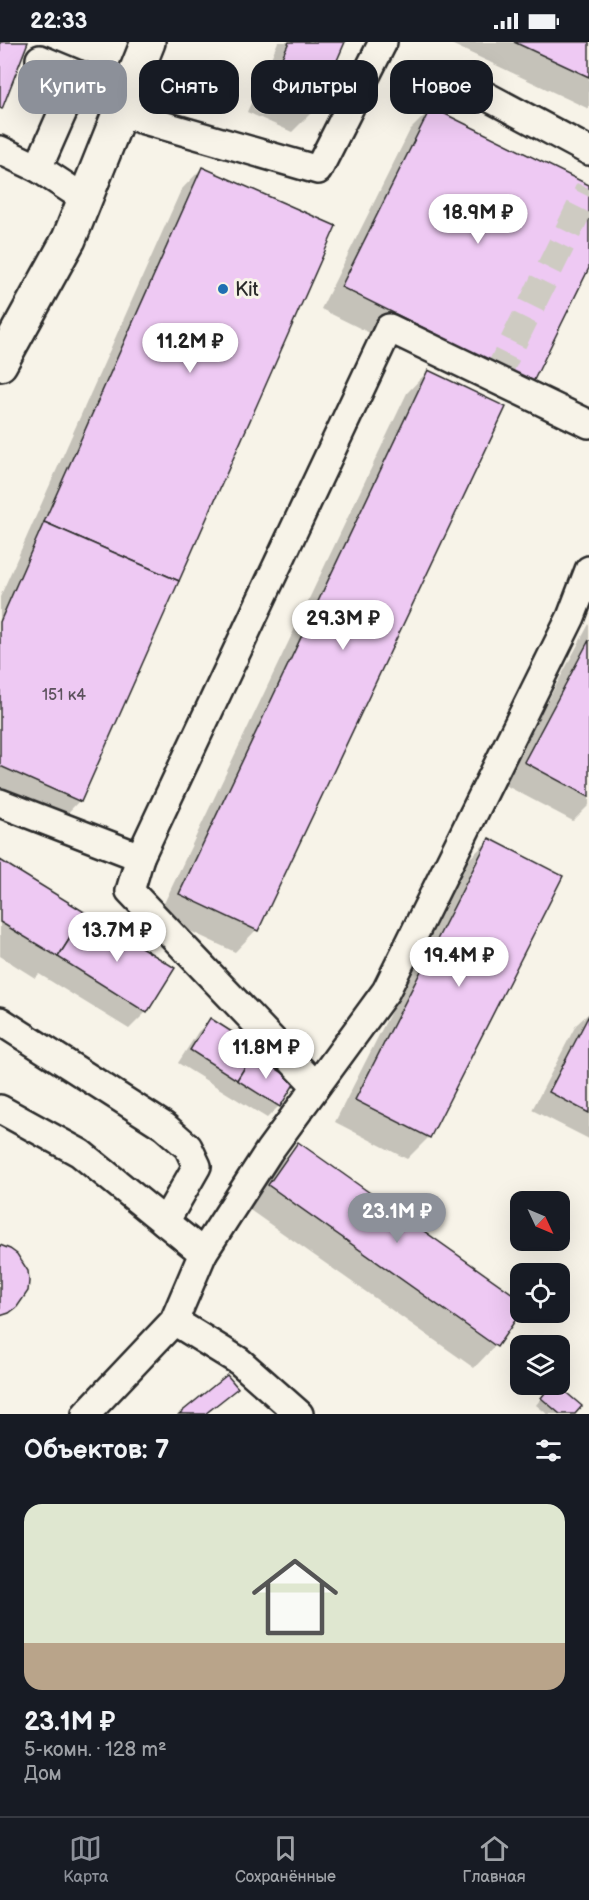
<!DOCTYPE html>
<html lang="ru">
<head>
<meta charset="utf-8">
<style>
	body { margin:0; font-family:"Balsamiq Sans",sans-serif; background:#242831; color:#f1f3f6; height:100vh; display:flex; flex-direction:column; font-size:22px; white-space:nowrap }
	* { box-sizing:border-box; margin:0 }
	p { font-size:20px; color:#9ea1a6 }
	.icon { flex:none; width:33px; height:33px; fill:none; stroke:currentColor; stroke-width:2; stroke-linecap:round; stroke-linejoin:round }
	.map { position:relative; height:1372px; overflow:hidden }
	.drawer { display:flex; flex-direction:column; background:#171b24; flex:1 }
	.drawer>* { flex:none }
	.hud { position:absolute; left:18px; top:18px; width:554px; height:54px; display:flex; gap:12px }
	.needle { width:39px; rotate:134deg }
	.tools { position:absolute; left:510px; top:1149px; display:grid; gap:12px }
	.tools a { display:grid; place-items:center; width:60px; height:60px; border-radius:12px; background:#171b24; box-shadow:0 6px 24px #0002; font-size:30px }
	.price { position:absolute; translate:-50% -51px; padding:0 14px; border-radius:21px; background:#fff; color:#222; font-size:20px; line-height:39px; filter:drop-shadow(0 2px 3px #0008) }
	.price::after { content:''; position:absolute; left:50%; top:36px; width:18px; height:14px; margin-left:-9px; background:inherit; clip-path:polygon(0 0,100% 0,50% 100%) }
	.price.current { background:#8c9099; color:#fff }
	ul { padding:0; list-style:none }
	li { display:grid; align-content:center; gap:12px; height:318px; padding:0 24px }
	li+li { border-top:2px solid #363941 }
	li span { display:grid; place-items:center; height:186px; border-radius:18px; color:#555 }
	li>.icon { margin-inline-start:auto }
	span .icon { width:108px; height:108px; fill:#fffc; stroke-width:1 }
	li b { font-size:26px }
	h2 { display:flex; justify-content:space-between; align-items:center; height:72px; padding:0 24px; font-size:26px }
	.pill { padding:0 21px; border-radius:18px; background:#171b24; box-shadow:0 6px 24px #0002; font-size:21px; line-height:54px }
	.pill.current { background:#8c9099; color:#fff }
	.status { display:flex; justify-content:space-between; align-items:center; height:42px; padding:0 30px; background:#171b24; direction:ltr }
	.status svg { height:16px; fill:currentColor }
	.tab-bar { display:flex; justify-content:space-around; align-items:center; height:84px; border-top:2px solid #363941; background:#171b24; font-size:16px; color:#9ea1a6 }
	.tab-bar a { display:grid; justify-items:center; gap:3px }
	.tab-bar .current { color:#8c9099 }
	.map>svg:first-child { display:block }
	.shadow { fill:#0003 }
	.building { fill:#eec9f3; stroke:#2b2b2b; stroke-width:1.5 }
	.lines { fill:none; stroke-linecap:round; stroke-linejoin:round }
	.minor-tunnel { stroke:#cecbc2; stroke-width:27; stroke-dasharray:27 14; stroke-linecap:butt }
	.minor-casing { stroke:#2b2b2b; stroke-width:32 }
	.major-casing { stroke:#2b2b2b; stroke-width:38 }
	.minor { stroke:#f7f3e8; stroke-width:27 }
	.major { stroke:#f7f3e8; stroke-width:33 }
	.poi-dot { fill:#1f6fb2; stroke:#f7f3e8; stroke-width:2 }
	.labels { text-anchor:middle; stroke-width:6; stroke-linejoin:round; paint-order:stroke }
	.number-label { font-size:16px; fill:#5c525d }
	.poi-label { font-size:20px; fill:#2b2b2b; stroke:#f7f3e8; text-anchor:start }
</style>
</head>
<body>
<div class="status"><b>22:33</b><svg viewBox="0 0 49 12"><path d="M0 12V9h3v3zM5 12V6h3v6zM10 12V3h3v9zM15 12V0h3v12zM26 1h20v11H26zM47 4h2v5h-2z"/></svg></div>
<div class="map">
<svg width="589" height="1372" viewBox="0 0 589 1372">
	<rect width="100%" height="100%" fill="#f7f3e8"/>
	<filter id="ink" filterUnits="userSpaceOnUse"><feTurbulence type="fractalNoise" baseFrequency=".0167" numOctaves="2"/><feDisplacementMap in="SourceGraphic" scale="12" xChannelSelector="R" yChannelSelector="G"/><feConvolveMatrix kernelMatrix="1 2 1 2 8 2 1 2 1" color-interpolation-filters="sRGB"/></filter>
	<g filter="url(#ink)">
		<g class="shadow">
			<polygon points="278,0 344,0 314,68 292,90 247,70"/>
			<polygon points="447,0 589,0 589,67"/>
			<polygon points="431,67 589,145 589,223 531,339 510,360 321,267 410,88"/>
			<polygon points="202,126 79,759 58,781 0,755 0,555 181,148"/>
			<polygon points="428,329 256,888 235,910 158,874 407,351"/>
			<polygon points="589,582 589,763 573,779 503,742"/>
			<polygon points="489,798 429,1095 407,1117 335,1080 467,819"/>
			<polygon points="0,819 146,970 129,987 39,932 35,936 0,914"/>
			<polygon points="589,971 589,1097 532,1068 576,983"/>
			<polygon points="210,978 251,1013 279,1064 267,1076 178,1021 198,990"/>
			<polygon points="298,1102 520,1259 520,1269 495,1304 474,1326 247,1166 277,1124"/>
			<polygon points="227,1335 236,1346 206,1372 180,1372"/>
			<polygon points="548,1348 580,1364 574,1372 547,1372 536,1363"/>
		</g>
		<g class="building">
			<polygon points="0,0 28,0 2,67 0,66"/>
			<polygon points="289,0 345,0 315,69 267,48"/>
			<polygon points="514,0 589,0 589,35"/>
			<polygon points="431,65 589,143 589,226 533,340 341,245"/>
			<polygon points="202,125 336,184 179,539 44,480"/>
			<polygon points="428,328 506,365 258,889 179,852"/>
			<polygon points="44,480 179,539 81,760 0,724 0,580"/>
			<polygon points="589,598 589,755 524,720"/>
			<polygon points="489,796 563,834 430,1096 355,1058"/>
			<polygon points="0,818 86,871 58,915 0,880"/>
			<polygon points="86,871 175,926 147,971 58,915"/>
			<polygon points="589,973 589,1071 549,1050"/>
			<polygon points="210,976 257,1006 237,1038 190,1008"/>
			<polygon points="253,1012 296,1039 280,1065 237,1038"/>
			<polygon points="298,1100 520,1257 521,1270 497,1305 268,1143"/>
			<polygon points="0,1203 10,1207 17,1212 28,1229 29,1239 28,1249 17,1265 9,1271 0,1274"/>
			<polygon points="227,1333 238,1346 205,1372 179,1372"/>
			<polygon points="552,1342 556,1342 582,1364 575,1372 560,1372 541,1356"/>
		</g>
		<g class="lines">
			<polyline class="minor-tunnel" points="495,337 589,147"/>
			<g class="minor-casing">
				<g id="minor">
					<polyline points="40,17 127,53"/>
					<polyline points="458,39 589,109"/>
					<polyline points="120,71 318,128 383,0"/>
					<polyline points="0,108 38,126 85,157"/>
					<polyline points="38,126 79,33"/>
					<polyline points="0,761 140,815"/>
					<polyline points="0,979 164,1084 188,1105 197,1124 165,1180"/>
					<polyline points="316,1044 130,849 140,815 389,286 589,382"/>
					<polyline points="0,1067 80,1111 203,1211 174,1279 86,1372"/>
					<polyline points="203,1211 269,1109 386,949 571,575 589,528"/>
					<polyline points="174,1279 239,1319 299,1372"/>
				</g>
			</g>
			<g class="major-casing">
				<polyline id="major" points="0,322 69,197 148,0"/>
			</g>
			<use href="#minor" class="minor"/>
			<use href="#major" class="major"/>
		</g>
	</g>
	<circle class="poi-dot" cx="223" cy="247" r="6"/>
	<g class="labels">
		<g class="number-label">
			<text x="64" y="658">151 к4</text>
		</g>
		<g class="poi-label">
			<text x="235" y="254">Kit</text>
		</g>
	</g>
</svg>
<div class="tools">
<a><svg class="needle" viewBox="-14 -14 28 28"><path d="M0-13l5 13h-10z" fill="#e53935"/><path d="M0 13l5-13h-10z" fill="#9ea1a6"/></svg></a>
<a><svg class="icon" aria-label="locate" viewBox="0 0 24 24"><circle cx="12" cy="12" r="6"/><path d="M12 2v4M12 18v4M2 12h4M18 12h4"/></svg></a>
<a><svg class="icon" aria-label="layers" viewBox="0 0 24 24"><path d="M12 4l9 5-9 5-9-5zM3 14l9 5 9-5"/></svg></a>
</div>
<b class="price" style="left:478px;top:203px">18.9M ₽</b>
<b class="price" style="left:190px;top:332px">11.2M ₽</b>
<b class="price" style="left:343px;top:609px">29.3M ₽</b>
<b class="price" style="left:117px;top:921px">13.7M ₽</b>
<b class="price" style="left:459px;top:946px">19.4M ₽</b>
<b class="price" style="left:266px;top:1038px">11.8M ₽</b>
<b class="price current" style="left:397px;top:1202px">23.1M ₽</b>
<div class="hud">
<a class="pill current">Купить</a>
<a class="pill">Снять</a>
<a class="pill">Фильтры</a>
<a class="pill">Новое</a>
</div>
</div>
<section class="drawer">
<h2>Объектов: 7<svg class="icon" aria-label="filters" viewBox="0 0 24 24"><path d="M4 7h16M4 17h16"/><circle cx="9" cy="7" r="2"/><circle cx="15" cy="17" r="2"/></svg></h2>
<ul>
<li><span style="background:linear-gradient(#dfe7d0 75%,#b9a48a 0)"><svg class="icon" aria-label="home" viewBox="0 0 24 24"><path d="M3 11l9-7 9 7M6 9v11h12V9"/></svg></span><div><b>23.1M ₽</b><p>5-комн. · 128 m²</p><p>Дом</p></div></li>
</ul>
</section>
<nav class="tab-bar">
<a class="current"><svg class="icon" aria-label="map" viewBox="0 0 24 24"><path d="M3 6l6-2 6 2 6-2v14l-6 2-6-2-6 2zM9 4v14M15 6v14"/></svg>Карта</a>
<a><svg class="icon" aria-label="saved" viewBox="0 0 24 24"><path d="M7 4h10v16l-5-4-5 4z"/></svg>Сохранённые</a>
<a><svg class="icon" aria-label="home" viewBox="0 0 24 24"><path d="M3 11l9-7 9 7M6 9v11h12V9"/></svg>Главная</a>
</nav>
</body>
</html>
